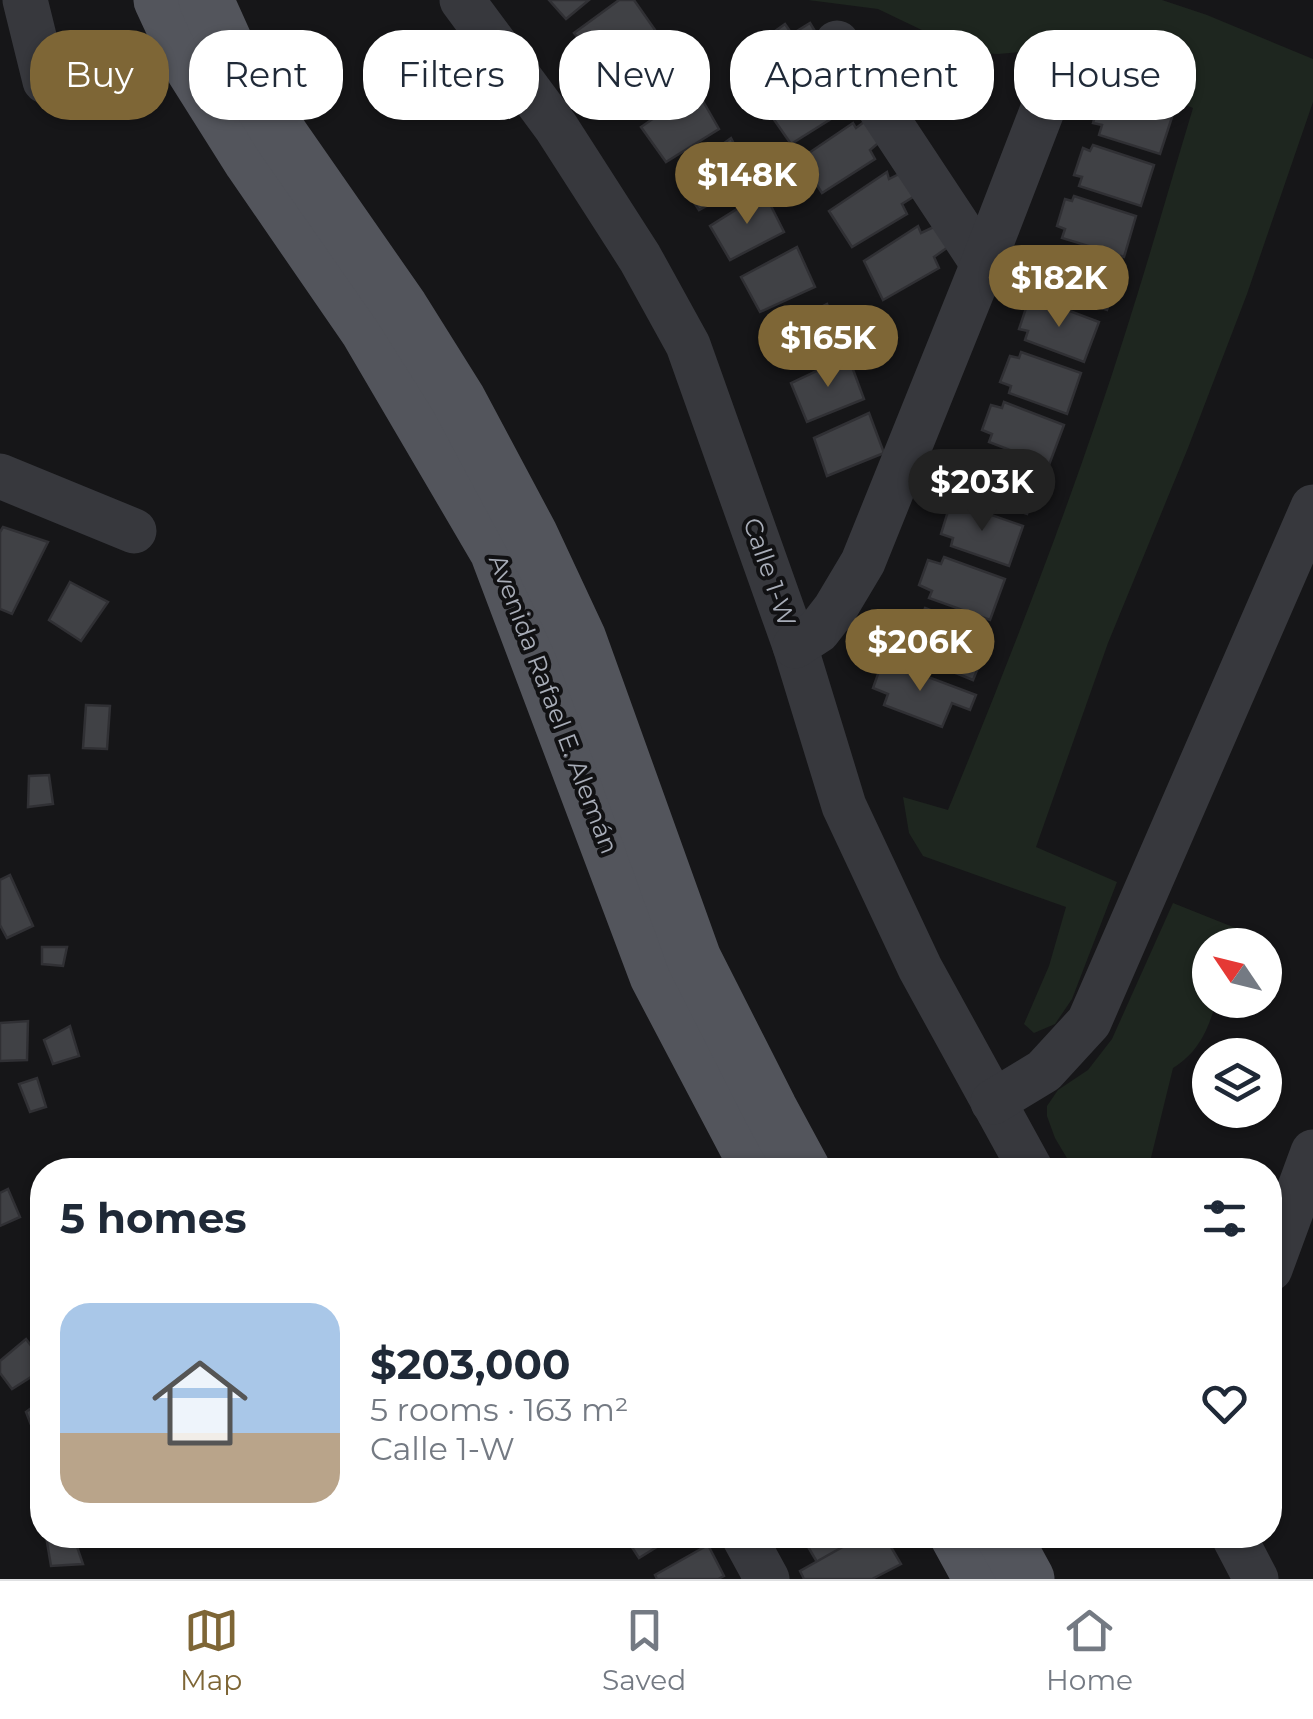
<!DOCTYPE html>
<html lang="en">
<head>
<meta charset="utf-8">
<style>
	body { margin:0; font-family:Montserrat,sans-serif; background:#f2f2f3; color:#1f2937; height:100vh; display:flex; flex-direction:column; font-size:38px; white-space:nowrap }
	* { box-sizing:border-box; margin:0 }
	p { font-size:32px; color:#747a83 }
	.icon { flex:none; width:55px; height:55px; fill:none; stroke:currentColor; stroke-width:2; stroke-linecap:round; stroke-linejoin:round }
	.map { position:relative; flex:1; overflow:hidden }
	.drawer { position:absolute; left:30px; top:1158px; width:1252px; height:390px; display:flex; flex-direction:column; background:#fff; border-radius:40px; box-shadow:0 2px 8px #0004 }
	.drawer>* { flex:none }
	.guide { position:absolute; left:30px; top:30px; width:1255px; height:90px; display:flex; gap:20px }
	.needle { width:65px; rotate:305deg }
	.controls { position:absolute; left:1192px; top:928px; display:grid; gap:20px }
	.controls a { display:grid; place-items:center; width:90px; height:90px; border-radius:50%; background:#fff; box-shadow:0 2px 8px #0004; font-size:50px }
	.price { position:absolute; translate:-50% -85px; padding:0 22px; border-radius:35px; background:#7e6636; color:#fff; font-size:32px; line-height:65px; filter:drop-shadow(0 2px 5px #0008) }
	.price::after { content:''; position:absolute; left:50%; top:60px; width:30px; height:22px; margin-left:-15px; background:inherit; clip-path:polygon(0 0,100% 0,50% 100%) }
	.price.current { background:#222; color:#fff }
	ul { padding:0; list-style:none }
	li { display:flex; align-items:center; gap:30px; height:250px; padding:0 30px }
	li+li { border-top:2px solid #e0e1e3 }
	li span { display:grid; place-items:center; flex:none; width:280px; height:200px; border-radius:30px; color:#555 }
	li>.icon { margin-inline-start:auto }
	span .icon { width:120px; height:120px; fill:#fffc; stroke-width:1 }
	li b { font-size:42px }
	h2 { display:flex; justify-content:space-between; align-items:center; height:120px; padding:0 30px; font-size:42px }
	.tag { padding:0 35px; border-radius:40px; background:#fff; box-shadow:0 2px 8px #0004; font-size:35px; line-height:90px }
	.tag.current { background:#7e6636; color:#fff }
	.tabs { display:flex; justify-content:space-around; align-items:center; height:140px; border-top:2px solid #e0e1e3; background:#fff; font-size:28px; color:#747a83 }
	.tabs a { display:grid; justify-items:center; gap:5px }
	.tabs .current { color:#7e6636 }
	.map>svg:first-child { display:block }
	.green { fill:#1e261f }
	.building { fill:#404145; stroke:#303034; stroke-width:2.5 }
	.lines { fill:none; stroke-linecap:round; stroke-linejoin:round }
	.minor { stroke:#37383d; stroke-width:45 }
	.major { stroke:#53555c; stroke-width:55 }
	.labels { text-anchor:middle; stroke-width:8; stroke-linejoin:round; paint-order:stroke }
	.street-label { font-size:25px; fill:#a8adb8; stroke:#111113 }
</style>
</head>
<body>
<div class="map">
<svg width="1313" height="1579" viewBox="0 0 1313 1579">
	<rect width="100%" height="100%" fill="#161618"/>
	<g class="green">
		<path d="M808,0H1162L1207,15L1313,59V102L1247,294L1188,448L1108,643L1036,847L1117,882L1072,999L1055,1024L1034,1033L1024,1024L1049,966L1066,907L923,856L909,833L903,797L948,810C1012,654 1074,495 1125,334C1149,259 1170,184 1193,108L1087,64L1059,67L1055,51L1043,50L998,54L979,53L953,45L878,9Z"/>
		<path d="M1173,903L1238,929L1233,945H1210V1000H1217C1208,1029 1200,1051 1173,1068L1148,1170H1074L1055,1138L1047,1116V1106L1058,1090L1088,1070L1112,1039Z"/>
	</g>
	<g class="building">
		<polygon points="549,0 589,0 566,19"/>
		<polygon points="619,0 634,0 655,30 602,68 574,33"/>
		<polygon points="810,23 824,46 809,57 812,63 761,99 733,61 785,24 792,34"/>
		<polygon points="662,40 687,79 636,111 612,78"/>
		<polygon points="835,67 851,90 837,102 842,112 791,144 766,108 819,71 822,77"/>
		<polygon points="696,89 719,129 666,162 641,127"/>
		<polygon points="1109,94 1173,114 1160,154 1099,135 1102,125 1093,123 1101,95 1108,98"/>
		<polygon points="868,119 883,139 870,150 875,159 822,193 800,159 853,123 856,128"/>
		<polygon points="731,138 753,180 699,210 677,177"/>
		<polygon points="1093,145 1154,165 1141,206 1079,186 1082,177 1074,175 1083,148 1090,151"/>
		<polygon points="887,172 889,179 903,172 918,194 902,204 907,214 852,247 829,211"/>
		<polygon points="764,192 784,232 730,260 710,226"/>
		<polygon points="1074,196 1136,216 1124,257 1062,238 1065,229 1057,226 1065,199 1072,201"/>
		<polygon points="938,225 948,247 934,257 939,268 883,300 864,261 918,226 921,233"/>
		<polygon points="797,247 815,287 760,312 741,277"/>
		<polygon points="1055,248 1120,269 1107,310 1045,289 1048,282 1037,278 1046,251 1053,253"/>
		<polygon points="1038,299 1099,322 1084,362 1025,340 1028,331 1019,329 1027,305 1034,307"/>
		<polygon points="827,304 844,344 783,367 770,333"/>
		<polygon points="1021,352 1081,373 1067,414 1009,393 1011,386 1000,382 1010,356 1019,358"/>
		<polygon points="848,356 864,399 807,422 791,383"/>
		<polygon points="1004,402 1064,425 1049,465 989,442 992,434 982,430 991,405 1002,408"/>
		<polygon points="869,413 884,453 827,476 814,438"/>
		<polygon points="983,454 1041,475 1027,514 969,494 972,486 961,482 970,457 980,461"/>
		<polygon points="963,505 1023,526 1009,566 951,546 953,538 941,534 949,508 961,512"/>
		<polygon points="3,527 48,542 12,614 0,609 0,532"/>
		<polygon points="944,557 1005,579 990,620 929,598 932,591 919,585 928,560 941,564"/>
		<polygon points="70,582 108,602 81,641 49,620"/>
		<polygon points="925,608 984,631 976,650 984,653 973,680 941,667 943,662 906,648 909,643 895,637 905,611 921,618"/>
		<polygon points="883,660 976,695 970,710 952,703 942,727 884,705 888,694 873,688"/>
		<polygon points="86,705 110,706 107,749 83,748"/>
		<polygon points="49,775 53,804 28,807 29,776"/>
		<polygon points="10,875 33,926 7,938 0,925 0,880"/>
		<polygon points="42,947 67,947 63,966 42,964"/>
		<polygon points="28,1021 27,1060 0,1061 0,1023"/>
		<polygon points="70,1026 79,1056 53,1064 44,1040"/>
		<polygon points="37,1078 46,1107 30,1112 19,1084"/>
		<polygon points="8,1189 20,1217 0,1226 0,1193"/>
		<polygon points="26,1339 42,1360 42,1370 12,1389 0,1373 0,1361"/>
		<polygon points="42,1400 42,1441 38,1443 26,1412"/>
		<polygon points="51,1535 73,1535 83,1564 51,1566 46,1536"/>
		<polygon points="624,1535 676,1535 639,1558"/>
		<polygon points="801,1535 864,1535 817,1562"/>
		<polygon points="864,1535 884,1535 901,1564 872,1579 804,1579 800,1571"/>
		<polygon points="708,1545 724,1576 718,1579 657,1579 655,1575"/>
	</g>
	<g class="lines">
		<g class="minor">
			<polyline points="25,0 45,81"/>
			<polyline points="462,0 556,127 640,258 688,345 795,646 844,806 920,968 1031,1170"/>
			<polyline points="837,43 983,264"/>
			<polyline points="0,476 134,531"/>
			<polyline points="795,646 818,631 835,609 863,562 983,264 1059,67"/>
			<polyline points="993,1102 1044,1071 1089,1022 1313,507"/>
			<polyline points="1270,1269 1313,1152"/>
			<polyline points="743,1535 767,1579"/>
			<polyline points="1233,1535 1256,1579"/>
		</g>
		<g class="major">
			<polyline points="161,0 193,69 251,161 368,331 497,551 657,976 759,1170"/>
			<polyline points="206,0 229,51 282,137 401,308 458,399 530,534 579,639 694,959 770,1109 803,1170"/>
			<polyline points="957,1535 981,1579"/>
			<polyline points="1003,1535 1027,1579"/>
		</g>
	</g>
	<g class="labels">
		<g class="street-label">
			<text transform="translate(770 572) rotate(71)" y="9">Calle 1-W</text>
			<text transform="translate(554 704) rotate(69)" y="9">Avenida Rafael E. Alemán</text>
		</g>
	</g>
</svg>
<div class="controls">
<a><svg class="needle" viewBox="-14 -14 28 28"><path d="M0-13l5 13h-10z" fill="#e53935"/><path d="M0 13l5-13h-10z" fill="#747a83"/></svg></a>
<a><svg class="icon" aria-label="layers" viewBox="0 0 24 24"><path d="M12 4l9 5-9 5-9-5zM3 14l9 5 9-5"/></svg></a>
</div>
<b class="price" style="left:747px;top:227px">$148K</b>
<b class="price" style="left:1059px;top:330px">$182K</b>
<b class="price" style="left:828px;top:390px">$165K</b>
<b class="price current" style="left:982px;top:534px">$203K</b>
<b class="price" style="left:920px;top:694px">$206K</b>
<div class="guide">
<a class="tag current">Buy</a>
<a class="tag">Rent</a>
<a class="tag">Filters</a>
<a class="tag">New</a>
<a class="tag">Apartment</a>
<a class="tag">House</a>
</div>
<section class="drawer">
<h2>5 homes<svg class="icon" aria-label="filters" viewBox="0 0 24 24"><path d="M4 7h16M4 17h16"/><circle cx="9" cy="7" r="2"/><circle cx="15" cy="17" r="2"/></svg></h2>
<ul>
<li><span style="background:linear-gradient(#a9c7e8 65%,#b9a48a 0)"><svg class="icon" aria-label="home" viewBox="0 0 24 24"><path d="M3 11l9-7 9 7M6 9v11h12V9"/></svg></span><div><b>$203,000</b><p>5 rooms · 163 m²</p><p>Calle 1-W</p></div><svg class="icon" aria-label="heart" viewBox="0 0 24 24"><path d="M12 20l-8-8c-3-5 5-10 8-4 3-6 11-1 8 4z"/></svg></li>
</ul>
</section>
</div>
<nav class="tabs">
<a class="current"><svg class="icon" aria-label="map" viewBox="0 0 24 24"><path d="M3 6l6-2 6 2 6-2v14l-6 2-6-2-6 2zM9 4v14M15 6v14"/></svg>Map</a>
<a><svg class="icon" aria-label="saved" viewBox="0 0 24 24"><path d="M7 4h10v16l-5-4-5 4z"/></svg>Saved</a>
<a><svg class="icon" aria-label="home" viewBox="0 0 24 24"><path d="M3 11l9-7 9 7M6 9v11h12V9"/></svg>Home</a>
</nav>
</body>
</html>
